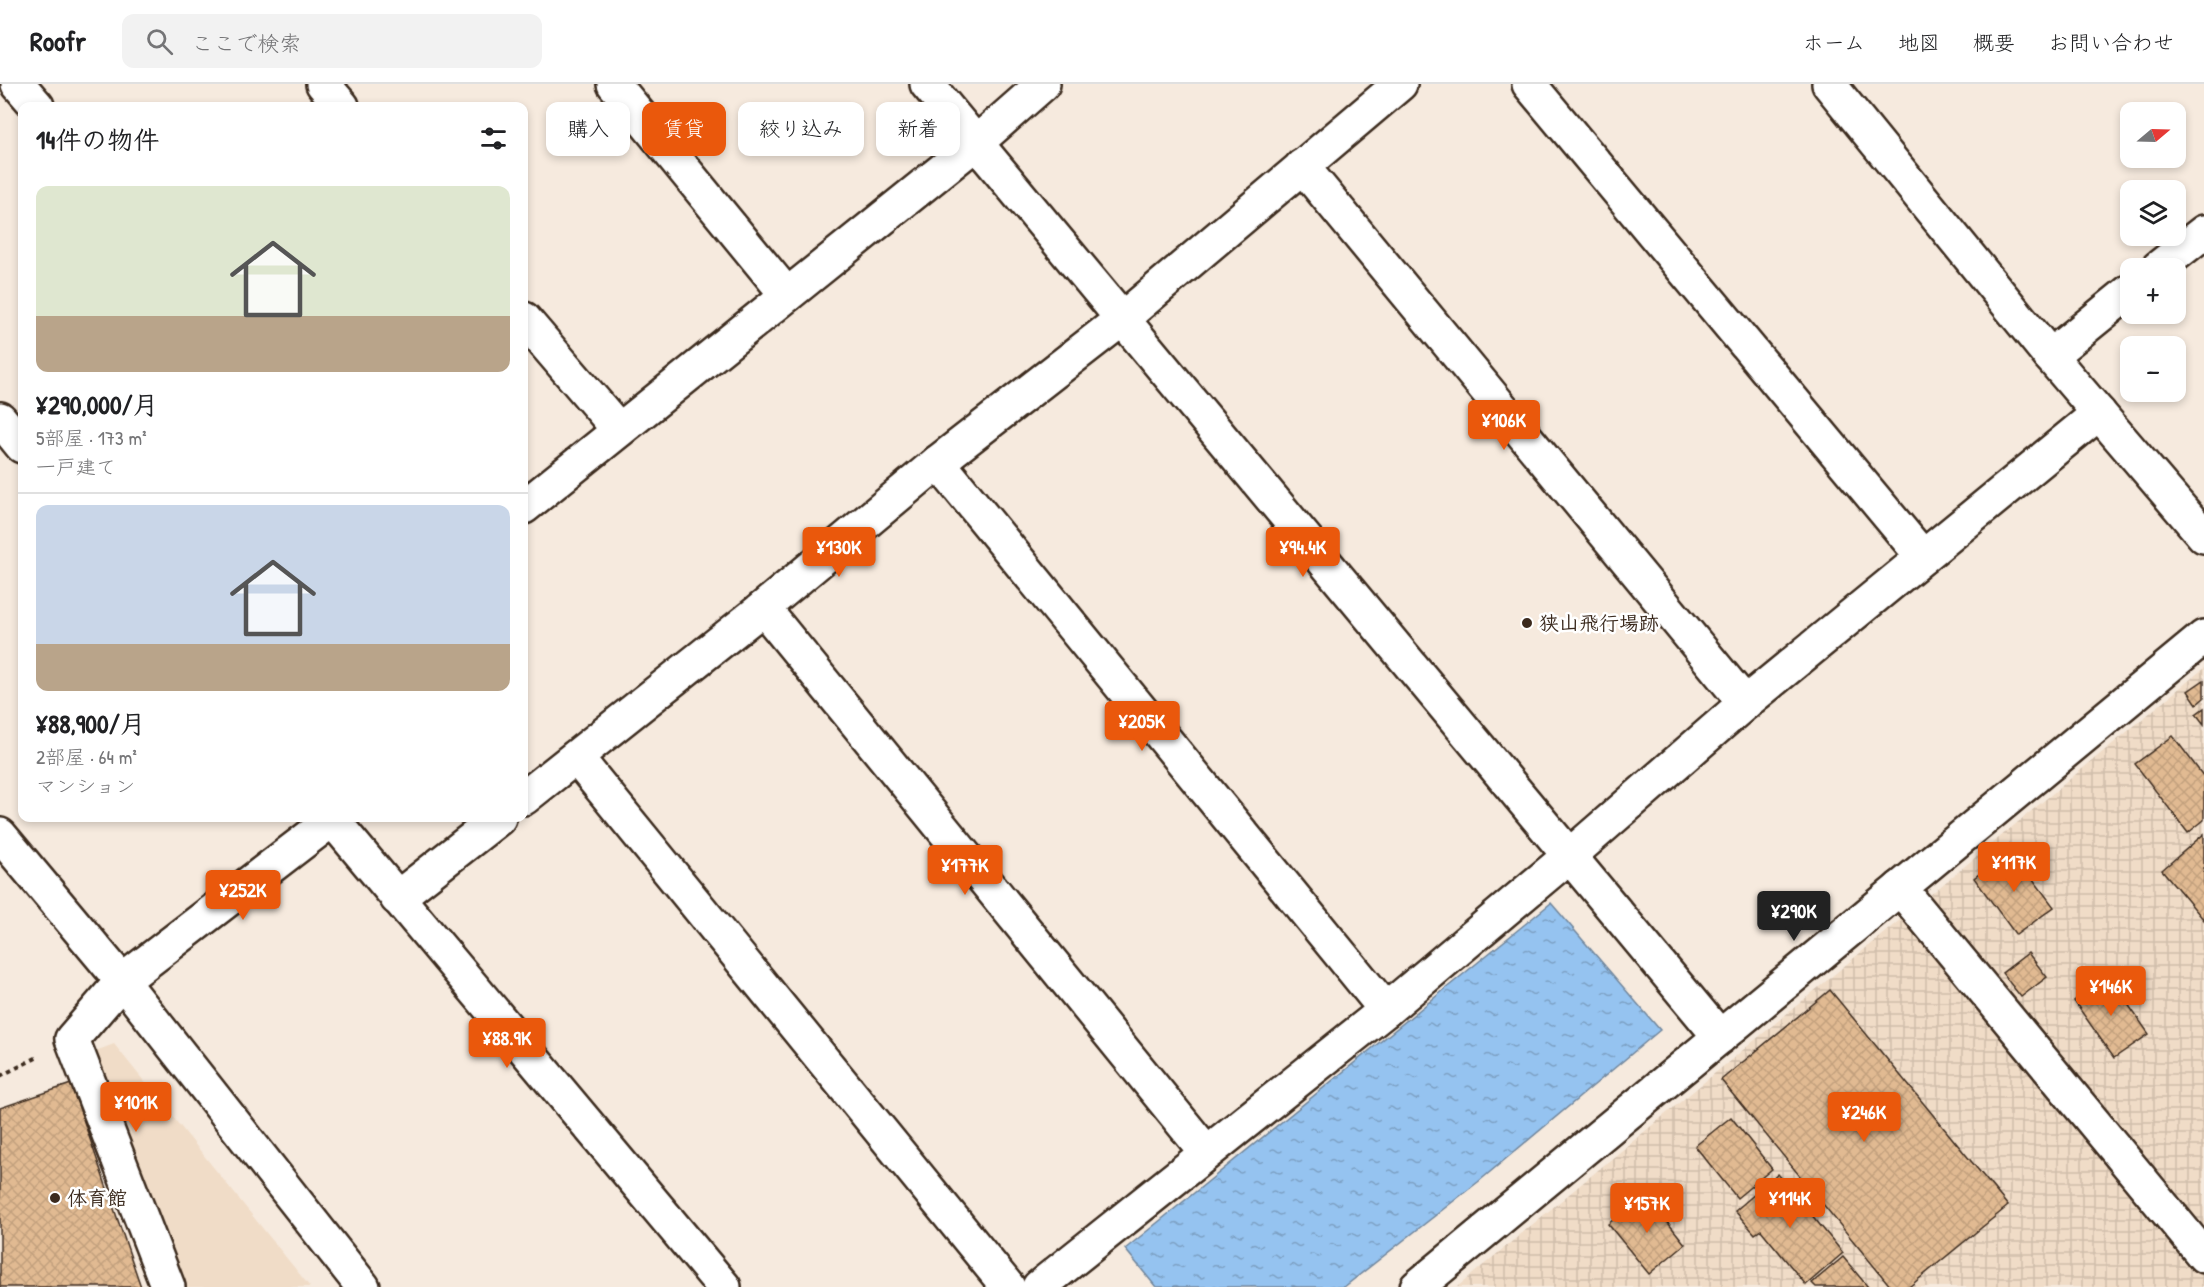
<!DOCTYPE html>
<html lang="ja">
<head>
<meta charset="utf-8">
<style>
	body { margin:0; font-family:"Patrick Hand","Klee One",sans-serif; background:#f2f2f2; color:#202124; height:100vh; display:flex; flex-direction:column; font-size:22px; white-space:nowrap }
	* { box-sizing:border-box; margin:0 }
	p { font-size:20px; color:#757577 }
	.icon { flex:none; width:33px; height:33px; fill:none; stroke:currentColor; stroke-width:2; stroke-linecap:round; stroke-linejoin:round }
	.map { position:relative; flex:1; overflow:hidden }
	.details { position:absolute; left:18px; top:18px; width:510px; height:720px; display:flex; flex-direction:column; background:#fff; border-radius:12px; box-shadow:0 3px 9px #0003 }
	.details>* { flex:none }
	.banner { position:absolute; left:546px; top:18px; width:570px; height:54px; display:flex; gap:12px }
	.needle { width:39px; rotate:71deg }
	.buttons { position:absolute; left:2120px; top:18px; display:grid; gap:12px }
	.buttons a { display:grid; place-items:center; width:66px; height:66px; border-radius:12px; background:#fff; box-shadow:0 3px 9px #0003; font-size:30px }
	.price { position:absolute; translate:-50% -51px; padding:0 14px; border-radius:6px; background:#ea580c; color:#fff; font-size:20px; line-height:39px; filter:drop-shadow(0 2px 3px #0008) }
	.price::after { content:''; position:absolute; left:50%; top:36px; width:18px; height:14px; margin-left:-9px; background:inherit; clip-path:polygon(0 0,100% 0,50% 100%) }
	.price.current { background:#222; color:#fff }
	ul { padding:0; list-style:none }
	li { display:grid; align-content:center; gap:12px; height:318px; padding:0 18px }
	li+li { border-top:2px solid #e0e0e0 }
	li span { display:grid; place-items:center; height:186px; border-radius:12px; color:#555 }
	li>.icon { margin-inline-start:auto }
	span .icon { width:108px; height:108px; fill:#fffc; stroke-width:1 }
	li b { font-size:26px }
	h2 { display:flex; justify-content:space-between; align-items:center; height:72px; padding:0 18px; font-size:26px }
	.chip { padding:0 21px; border-radius:12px; background:#fff; box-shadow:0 3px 9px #0003; font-size:21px; line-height:54px }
	.chip.current { background:#ea580c; color:#fff }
	header { display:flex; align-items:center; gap:36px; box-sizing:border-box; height:84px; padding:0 30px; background:#fff; border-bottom:2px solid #e0e0e0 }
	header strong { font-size:28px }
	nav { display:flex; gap:33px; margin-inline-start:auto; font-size:21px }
	.search { width:420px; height:54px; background:#f2f2f2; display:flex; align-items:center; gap:15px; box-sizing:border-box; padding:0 21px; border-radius:12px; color:#757577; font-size:22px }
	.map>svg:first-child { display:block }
	.built { fill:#f0dcc7 }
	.industrial { fill:url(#industrial-grid) }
	.water { fill:url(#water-ripples); stroke:#71869c; stroke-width:1.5 }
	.building { fill:url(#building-cross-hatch); stroke:#3b2a1e; stroke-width:1.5 }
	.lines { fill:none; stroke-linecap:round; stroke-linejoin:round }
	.minor-casing { stroke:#3b2a1e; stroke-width:38 }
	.path { stroke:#3b2a1e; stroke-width:4; stroke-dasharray:4.5 4.5; stroke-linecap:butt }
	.minor { stroke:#fff; stroke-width:33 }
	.poi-dot { fill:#3b2a1e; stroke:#fff; stroke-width:2 }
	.labels { text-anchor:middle; stroke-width:5; stroke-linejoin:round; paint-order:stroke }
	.poi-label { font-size:20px; font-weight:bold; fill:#3b2a1e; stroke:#fff; text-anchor:start }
</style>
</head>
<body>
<header>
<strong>Roofr</strong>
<div class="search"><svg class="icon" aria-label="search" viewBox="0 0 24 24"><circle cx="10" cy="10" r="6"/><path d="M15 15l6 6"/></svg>ここで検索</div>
<nav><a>ホーム</a><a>地図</a><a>概要</a><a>お問い合わせ</a></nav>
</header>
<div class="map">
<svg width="2204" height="1203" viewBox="0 0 2204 1203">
	<defs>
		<pattern id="industrial-grid" width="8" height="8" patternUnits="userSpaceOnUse" patternTransform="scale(1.5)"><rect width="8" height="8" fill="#f0dcc7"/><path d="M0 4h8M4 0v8" fill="none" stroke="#cfbdaa"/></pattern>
		<pattern id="water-ripples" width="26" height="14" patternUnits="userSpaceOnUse" patternTransform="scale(1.5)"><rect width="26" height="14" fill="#95c3f0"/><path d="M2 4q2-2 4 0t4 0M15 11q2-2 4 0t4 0" fill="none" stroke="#7b9fc2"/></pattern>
		<pattern id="building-cross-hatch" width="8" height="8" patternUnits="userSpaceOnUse" patternTransform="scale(1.5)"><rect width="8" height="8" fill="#e1ba92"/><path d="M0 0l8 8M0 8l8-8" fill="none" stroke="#c2a07d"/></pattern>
	</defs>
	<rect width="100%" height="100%" fill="#f6eade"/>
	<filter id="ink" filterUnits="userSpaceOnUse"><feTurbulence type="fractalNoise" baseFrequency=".0167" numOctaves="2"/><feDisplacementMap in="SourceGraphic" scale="12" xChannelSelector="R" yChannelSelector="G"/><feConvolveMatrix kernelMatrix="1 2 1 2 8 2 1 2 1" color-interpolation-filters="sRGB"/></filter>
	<g filter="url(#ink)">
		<polygon class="built" points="114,960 310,1203 184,1203 93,968"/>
		<polygon class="industrial" points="2204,584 2204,1203 1457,1203"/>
		<polygon class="water" points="1551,819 1660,946 1478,1098 1344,1203 1156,1203 1125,1165"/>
		<g class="building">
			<polygon points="2204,596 2204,614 2197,620 2188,607"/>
			<polygon points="2204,624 2204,640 2196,630"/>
			<polygon points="2173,652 2204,693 2204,736 2188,749 2135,680"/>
			<polygon points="2204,750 2204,836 2162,786"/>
			<polygon points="2011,766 2054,823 2016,851 1974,794"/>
			<polygon points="2028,869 2047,893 2021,913 2002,889"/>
			<polygon points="2108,892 2149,950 2114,974 2074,917"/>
			<polygon points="1830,906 2008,1122 1909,1203 1891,1203 1721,996"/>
			<polygon points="71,1000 141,1203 0,1203 0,1024"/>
			<polygon points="1731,1033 1772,1085 1737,1114 1695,1062"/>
			<polygon points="1778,1090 1843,1169 1806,1201 1761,1146 1755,1150 1735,1127"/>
			<polygon points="1645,1110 1685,1160 1649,1190 1608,1140"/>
			<polygon points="1843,1173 1868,1203 1816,1203 1812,1199"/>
		</g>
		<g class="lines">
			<g class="minor-casing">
				<g id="minor">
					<polyline points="18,0 37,22"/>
					<polyline points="323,0 342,22"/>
					<polyline points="614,0 787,211"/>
					<polyline points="927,0 1720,953"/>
					<polyline points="1529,0 1923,473"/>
					<polyline points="1829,0 2050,272 2204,452"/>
					<polyline points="1302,82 1745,619"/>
					<polyline points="2158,184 2204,148"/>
					<polyline points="524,235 619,346"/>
					<polyline points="2050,272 2130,207"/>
					<polyline points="0,335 22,362"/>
					<polyline points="938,378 1386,926"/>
					<polyline points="524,423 976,59 1043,0"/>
					<polyline points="763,524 1206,1068"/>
					<polyline points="576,673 1008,1203"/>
					<polyline points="524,714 763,524 938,378 1122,235 1400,0"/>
					<polyline points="331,734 724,1203"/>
					<polyline points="0,751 122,897 363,1203"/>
					<polyline points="1900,804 2204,1172"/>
					<polyline points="397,814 499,734"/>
					<polyline points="168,1203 72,955 122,897 333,735"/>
					<polyline points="1039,1203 1386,926 1568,773 1745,619 2099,329"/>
					<polyline points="1417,1203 2204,553"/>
				</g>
			</g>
			<polyline class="path" points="0,992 40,972"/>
			<use href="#minor" class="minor"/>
		</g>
	</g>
	<g class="poi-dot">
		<circle cx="1527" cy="539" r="6"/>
		<circle cx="55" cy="1114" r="6"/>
	</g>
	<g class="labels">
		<g class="poi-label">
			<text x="1539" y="546">狭山飛行場跡</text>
			<text x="67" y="1121">体育館</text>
		</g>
	</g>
</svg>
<div class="buttons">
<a><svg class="needle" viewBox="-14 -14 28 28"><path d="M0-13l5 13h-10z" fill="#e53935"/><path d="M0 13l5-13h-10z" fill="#757577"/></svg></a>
<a><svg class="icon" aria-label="layers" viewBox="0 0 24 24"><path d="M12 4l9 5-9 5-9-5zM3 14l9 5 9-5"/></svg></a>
<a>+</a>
<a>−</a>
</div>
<b class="price" style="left:1504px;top:367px">¥106K</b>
<b class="price" style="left:839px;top:494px">¥130K</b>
<b class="price" style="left:1303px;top:494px">¥94.4K</b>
<b class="price" style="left:1142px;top:668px">¥205K</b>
<b class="price" style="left:2014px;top:809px">¥117K</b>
<b class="price" style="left:965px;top:812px">¥177K</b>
<b class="price" style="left:243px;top:837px">¥252K</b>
<b class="price current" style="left:1794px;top:858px">¥290K</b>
<b class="price" style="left:2111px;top:933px">¥146K</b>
<b class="price" style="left:507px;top:985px">¥88.9K</b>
<b class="price" style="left:136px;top:1049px">¥101K</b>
<b class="price" style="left:1864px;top:1059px">¥246K</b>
<b class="price" style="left:1790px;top:1145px">¥114K</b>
<b class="price" style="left:1647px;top:1150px">¥157K</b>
<div class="banner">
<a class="chip">購入</a>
<a class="chip current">賃貸</a>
<a class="chip">絞り込み</a>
<a class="chip">新着</a>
</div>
<section class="details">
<h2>14件の物件<svg class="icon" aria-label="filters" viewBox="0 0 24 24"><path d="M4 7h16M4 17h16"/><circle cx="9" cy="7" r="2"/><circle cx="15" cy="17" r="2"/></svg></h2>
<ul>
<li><span style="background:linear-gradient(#dfe7d0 70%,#b9a48a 0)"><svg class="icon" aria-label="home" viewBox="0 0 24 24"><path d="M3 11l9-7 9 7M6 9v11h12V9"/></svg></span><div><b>¥290,000/月</b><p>5部屋 · 173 m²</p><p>一戸建て</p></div></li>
<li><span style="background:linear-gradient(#c9d6e8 75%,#b9a48a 0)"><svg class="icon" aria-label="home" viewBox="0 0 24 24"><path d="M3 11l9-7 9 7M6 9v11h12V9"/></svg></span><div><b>¥88,900/月</b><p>2部屋 · 64 m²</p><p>マンション</p></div></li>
</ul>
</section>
</div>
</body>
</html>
